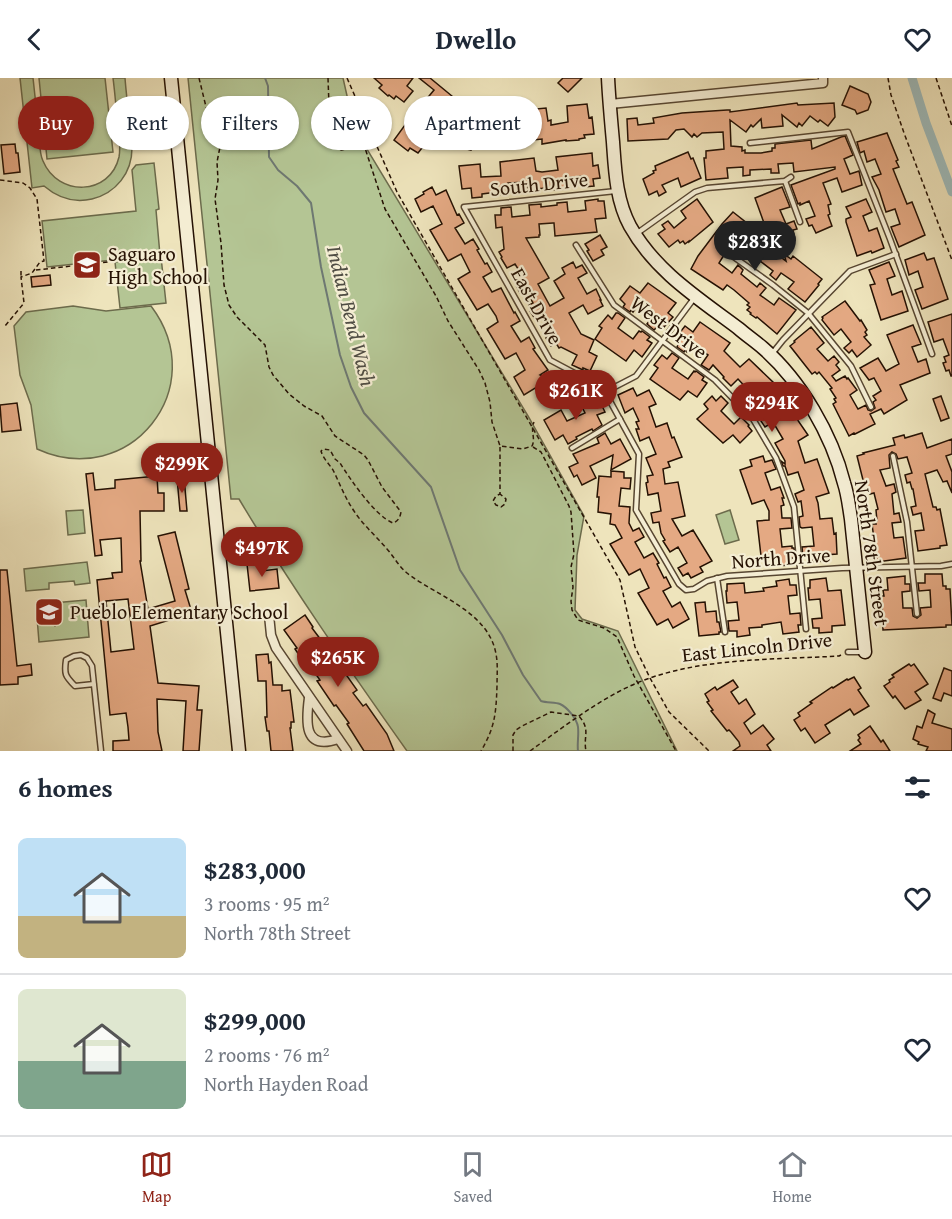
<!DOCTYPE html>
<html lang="en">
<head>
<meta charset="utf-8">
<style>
	body { margin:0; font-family:"Gentium Book Plus",serif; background:#f6f6f7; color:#1f2937; height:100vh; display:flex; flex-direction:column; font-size:22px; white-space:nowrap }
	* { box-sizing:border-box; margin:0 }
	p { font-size:20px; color:#747a83 }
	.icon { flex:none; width:33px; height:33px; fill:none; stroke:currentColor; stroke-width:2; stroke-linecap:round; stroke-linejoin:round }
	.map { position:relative; height:673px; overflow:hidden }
	.sheet { display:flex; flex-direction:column; background:#fff; flex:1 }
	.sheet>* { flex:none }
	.top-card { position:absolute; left:18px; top:18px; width:600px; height:54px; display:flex; gap:12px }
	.price { position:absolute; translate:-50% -51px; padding:0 14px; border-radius:21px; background:#8f2418; color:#fff; font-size:20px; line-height:39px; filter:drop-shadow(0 2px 3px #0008) }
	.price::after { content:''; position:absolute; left:50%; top:36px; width:18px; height:14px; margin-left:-9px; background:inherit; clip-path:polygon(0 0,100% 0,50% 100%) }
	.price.active { background:#222; color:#fff }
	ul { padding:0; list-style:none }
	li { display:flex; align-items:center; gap:18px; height:150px; padding:0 18px }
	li+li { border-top:2px solid #e0e1e3 }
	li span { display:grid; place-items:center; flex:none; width:168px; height:120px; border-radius:9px; color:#555 }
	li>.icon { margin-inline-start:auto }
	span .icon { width:72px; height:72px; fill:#fffc; stroke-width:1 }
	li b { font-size:26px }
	h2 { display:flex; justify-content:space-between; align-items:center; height:72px; padding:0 18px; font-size:26px }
	.tag { padding:0 21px; border-radius:27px; background:#fff; box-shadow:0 2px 4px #0004; font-size:21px; line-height:54px }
	.tag.active { background:#8f2418; color:#fff }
	header { display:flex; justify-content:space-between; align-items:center; height:78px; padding:0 18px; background:#fff; font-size:27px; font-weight:600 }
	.tab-bar { display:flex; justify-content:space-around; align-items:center; height:84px; border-top:2px solid #e0e1e3; background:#fff; font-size:16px; color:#747a83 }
	.tab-bar a { display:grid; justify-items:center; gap:3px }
	.tab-bar .active { color:#8f2418 }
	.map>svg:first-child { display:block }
	.green { fill:#b4c594; stroke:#6c6b4c; stroke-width:1.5 }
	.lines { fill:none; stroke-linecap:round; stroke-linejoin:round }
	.stream { stroke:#6e7872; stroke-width:2 }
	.canal { stroke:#9fbcbc; stroke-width:9 }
	.building { fill:#e4a983; stroke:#251103; stroke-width:1.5; fill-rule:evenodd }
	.lane-casing { stroke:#574631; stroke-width:7 }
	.street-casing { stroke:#574631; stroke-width:11 }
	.secondary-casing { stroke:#251103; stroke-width:15 }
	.path { stroke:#251103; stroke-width:1.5; stroke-dasharray:4.5 3; stroke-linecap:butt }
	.lane { stroke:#f4edd3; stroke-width:4 }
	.street { stroke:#f4edd3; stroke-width:8 }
	.secondary { stroke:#f4edd3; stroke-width:12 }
	.labels { text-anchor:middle; stroke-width:4.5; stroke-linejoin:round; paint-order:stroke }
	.street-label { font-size:20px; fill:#251103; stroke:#f4edd3 }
	.poi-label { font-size:20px; fill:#251103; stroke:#f4edd3; text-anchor:start }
	.water-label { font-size:21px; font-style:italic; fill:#504d44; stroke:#f4edd3 }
</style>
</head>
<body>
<header><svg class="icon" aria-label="back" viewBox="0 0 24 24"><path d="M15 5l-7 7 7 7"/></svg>Dwello<svg class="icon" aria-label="heart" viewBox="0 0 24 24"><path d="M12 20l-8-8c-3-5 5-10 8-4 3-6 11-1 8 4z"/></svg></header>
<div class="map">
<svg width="952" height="673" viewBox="0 0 952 673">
	<rect width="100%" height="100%" fill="#eee4bc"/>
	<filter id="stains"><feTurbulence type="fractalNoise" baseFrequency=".00333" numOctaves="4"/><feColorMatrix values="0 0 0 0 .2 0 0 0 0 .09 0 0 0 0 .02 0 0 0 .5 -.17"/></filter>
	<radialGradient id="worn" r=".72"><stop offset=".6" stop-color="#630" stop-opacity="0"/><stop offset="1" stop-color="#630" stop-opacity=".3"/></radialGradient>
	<g class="green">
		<path d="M20,0H33C35,18 37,37 39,55C40,64 39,75 43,83C58,119 110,118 119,79C121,68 119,57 118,46C116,31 115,15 113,0H125C126,14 128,28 129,42C130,51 132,61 132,70C132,95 116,115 92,121C75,125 58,120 44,108L32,110Z"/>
		<polygon points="39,0 105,0 113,74 47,81"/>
		<path d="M188,0H343L350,31L362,63L528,338L584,438L577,477L575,532L582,541L618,553L677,673H407C349,591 291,508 239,421H231Z"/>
		<polygon points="154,85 159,131 156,132 160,177 47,189 42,143 136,133 132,92 136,87"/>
		<polygon points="161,179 166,225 120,230 115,184"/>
		<path d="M73,228L106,233L151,228C213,310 129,413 37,371L31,327L20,297L14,248L26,234Z"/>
		<polygon points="83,432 85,455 68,457 66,433"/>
		<polygon points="730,432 739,462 725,466 716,437"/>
		<polygon points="87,484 90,505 75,507 74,503 49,505 49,511 26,513 24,491"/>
		<polygon points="86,522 89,559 39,564 36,527 52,525 55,549 53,525"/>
	</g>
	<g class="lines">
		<path class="stream" d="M265,0L268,8L269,79L278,92L297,108L311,125L321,189L340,277L351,309L364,335L431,409L460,492L502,557L523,597L541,623C547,625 555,624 560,626C567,629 577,641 578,649C579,657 577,665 578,673"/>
		<polyline class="canal" points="912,0 926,45 952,114"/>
	</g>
	<g class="building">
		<polygon points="374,0 413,0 407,8 413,13 404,24 396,18 394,21 389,17 388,18 379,10 382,7"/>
		<polygon points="419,0 430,0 458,23 437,50 424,38 426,35 420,29 434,12"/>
		<polygon points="563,0 582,0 568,14 558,5"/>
		<polygon points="850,8 868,16 871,24 868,32 857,36 855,32 842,27"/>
		<polygon points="797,25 798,27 834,25 835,39 828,48 820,42 818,44 810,38 802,48 799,45 797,49 782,37 783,48 762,50 761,41 753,49 751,47 746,54 730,42 731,68 742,69 742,73 745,72 745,75 761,75 772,73 772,70 775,70 775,66 811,62 812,71 841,59 845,58 853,77 844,81 850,96 859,93 862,107 842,114 837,100 823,105 831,126 828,127 830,136 828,137 832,148 816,155 812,147 809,148 806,141 815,138 809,123 800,127 800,125 798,126 791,107 835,91 835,89 794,94 793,85 778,86 779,95 771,95 771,91 750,92 750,97 743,98 743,89 727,90 728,100 706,102 704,80 706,80 706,73 724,71 723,54 702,55 697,59 694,56 692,59 684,51 676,52 668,61 628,63 627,41 637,40 638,47 654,45 653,40 682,35 727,32 730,32 730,34"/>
		<polygon points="587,26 589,40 592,39 594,56 584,57 585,60 579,61 579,62 566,63 566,62 542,66 542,61 514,64 514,68 497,70 494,52 496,51 495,35 546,30 548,43 551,42 551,47 568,44 567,28"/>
		<polygon points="458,46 474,52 473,55 484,58 482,68 479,67 478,71 472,69 471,72 458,69 459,65 452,63"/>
		<polygon points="405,47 412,52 414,50 423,57 420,61 426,65 418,75 410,70 408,73 394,62"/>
		<polygon points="887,55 898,82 896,83 899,89 893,91 907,126 912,124 925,157 899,169 891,149 900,146 895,131 886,134 879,112 872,99 881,96 875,81 867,84 864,73 860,75 857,64"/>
		<polygon points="15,66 16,75 18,75 20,94 4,96 1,67"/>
		<polygon points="688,74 691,81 693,80 701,100 681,109 678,100 662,107 666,114 659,118 657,113 649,117 643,101 654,95 653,93 656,92 655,88"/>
		<polygon points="592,75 593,88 598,87 600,100 593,101 594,108 584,109 583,98 565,100 566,111 554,112 554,109 537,111 537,113 528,114 527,104 508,105 509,115 498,117 497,114 482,116 482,119 472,120 471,110 462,111 459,88 480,86 481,99 501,98 500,84 534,80 536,93 542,94 558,92 556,79"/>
		<polygon points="432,109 436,117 446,112 457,137 459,136 464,145 455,150 465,166 473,161 479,171 477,172 485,186 487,185 492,194 483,199 492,214 501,210 514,235 515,234 520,243 511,248 521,264 529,259 535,270 533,271 548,292 540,297 561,307 566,298 577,304 575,306 580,309 573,323 563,319 558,330 545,323 550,312 540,307 524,317 514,299 525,292 523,288 516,275 505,281 487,251 498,244 496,238 488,226 477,232 458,201 470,194 461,176 448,183 430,152 442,146 433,128 421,134 415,121 424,116 423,114"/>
		<polygon points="782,109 790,129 780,132 786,146 794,143 797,151 793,152 795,161 780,166 776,156 769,159 755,120"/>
		<polygon points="598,121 598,123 604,123 606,140 595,141 597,154 555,158 554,145 553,145 539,146 540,157 539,157 539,159 526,160 549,200 538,206 550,228 564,220 554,203 565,196 562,190 573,184 576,190 582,187 587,195 578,200 587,216 596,211 601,222 600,222 603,228 588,236 583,227 569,235 581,256 594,262 589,274 597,278 590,293 583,290 583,292 572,287 577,277 561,269 559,270 556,265 551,268 546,260 554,255 545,239 537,244 530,233 532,232 529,227 533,225 526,212 520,215 516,207 525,202 515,186 507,190 501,180 502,179 499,174 504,171 502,149 496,150 495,137 501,137 501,130 511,129 512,139 530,137 529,127 541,126 541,129 557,127 557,125 567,124 568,134 586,132 585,123"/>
		<polygon points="697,121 713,144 689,164 689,163 685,166 683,163 680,165 678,162 669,169 658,156 665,151 662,147 668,143 674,150 686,140 681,133"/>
		<polygon points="866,121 872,134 863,138 869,153 877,150 884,170 872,175 871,173 857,178 846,144 846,141 851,139 846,129"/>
		<polygon points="733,134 766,160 759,163 786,183 784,176 791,181 793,178 822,201 818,206 819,207 805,224 788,211 794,204 781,195 776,202 770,197 773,193 760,183 759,185 752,180 750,183 744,178 749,172 736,163 729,171 725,168 721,169 720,173 724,177 719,185 732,195 738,187 743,192 741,196 757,209 760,205 766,210 760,217 774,227 779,220 796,232 777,256 757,239 756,240 750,236 751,235 747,232 750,229 747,227 749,225 734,212 727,207 723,212 691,191 698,178 722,146"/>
		<polygon points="600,157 607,169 601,172 604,177 593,183 587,173 589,172 585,166"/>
		<polygon points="924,175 927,182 934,180 948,221 922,231 915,212 923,209 918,193 909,197 905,182"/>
		<polygon points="889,184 895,198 887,201 892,217 902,213 908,233 881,242 870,207 875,206 869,192"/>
		<polygon points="50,197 51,207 32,209 31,199"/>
		<polygon points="648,205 676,225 668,235 673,239 664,249 660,246 654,252 647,246 654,237 639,226 633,234 631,232 630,234 623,229 625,226 620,221 630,208 640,215"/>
		<polygon points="845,223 860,243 861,242 867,252 865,254 867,257 864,259 871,267 857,279 852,272 849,275 844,270 851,264 841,251 834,257 822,242 823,240 822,239"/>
		<polygon points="616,235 618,235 625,240 618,250 633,261 639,253 641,254 642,253 650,259 647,262 652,265 642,279 634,272 626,283 595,261 602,250 599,248 608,237 612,241"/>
		<polygon points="952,236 952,298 951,298 949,292 946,293 943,285 946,284 944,279 949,277 943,261 934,264 928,244"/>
		<polygon points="700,244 730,265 724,273 740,289 749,281 774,305 764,315 777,334 788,328 808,357 798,363 805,385 817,381 829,415 816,419 818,425 820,441 832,440 834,456 836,455 837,476 824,477 825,483 812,484 812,478 803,479 802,469 814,468 812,449 802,450 800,449 799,439 803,438 801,423 798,424 795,416 804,412 798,394 788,397 785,388 783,388 781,383 785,386 785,383 775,365 783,361 773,344 765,349 759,340 761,339 753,326 750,328 744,322 751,315 738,301 731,308 723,300 724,299 713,287 709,292 701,287 708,277 693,266 687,274 685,272 684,274 677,269 679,265 674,262 685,248 693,254"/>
		<polygon points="913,247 921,266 912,269 918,284 926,281 930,295 900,307 907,322 884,336 881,331 870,336 875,346 855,356 854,355 849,358 833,326 836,324 834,321 836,320 830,311 832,310 819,294 817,296 815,294 812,296 790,268 795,264 794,263 811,249 824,265 817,271 828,283 834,278 839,284 836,287 840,292 832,298 836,303 845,298 847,301 848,300 857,312 850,317 858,331 866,327 868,332 871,333 875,330 873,324 876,322 873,318 881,313 874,300 869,302 860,290 878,280 886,293 899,286 887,257"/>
		<polygon points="672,275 679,280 672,290 688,301 694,293 695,294 696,293 704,299 702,302 707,305 697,319 688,313 680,322 650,301 658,290 654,287 662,277 667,281"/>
		<polygon points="633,310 637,318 649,312 656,326 649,329 656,349 667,345 672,360 674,359 682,379 668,384 670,389 663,391 665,406 678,404 681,419 685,438 672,441 682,458 693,452 712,483 700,489 703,494 691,500 688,495 683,498 678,490 687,485 678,469 670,474 663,463 665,462 661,455 659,444 653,445 651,435 661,433 658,415 648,417 646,405 648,404 647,398 653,397 646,380 656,376 649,359 640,363 636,351 639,351 636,344 639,343 633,330 625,335 618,317"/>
		<polygon points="592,316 597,325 600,324 605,334 597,337 602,347 593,353 592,351 576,359 577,361 568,366 563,357 555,362 544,342 561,332 567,343 585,335 579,323"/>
		<polygon points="712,318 716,323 721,318 728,325 721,333 734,346 741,339 749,347 748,348 752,353 740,365 733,357 723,365 697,341 708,331 704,326"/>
		<polygon points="941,318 949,340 941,343 933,321"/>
		<polygon points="17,325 21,352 2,354 0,327"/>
		<polygon points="605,355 611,366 620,361 631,381 611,392 613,377 590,388 596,400 582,407 577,397 574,399 569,389 578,385 573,376 599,365 597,360"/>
		<polygon points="922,355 927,370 952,361 952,376 946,378 952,394 952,415 947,403 943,404 937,392 925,396 933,429 936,429 937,432 940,431 947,467 940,468 940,470 918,473 915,453 924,452 921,435 913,437 911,429 916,428 913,411 912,411 910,404 907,405 905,397 912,395 907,379 898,381 896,376 892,374 889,377 890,390 880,392 886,408 894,406 896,414 892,416 894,436 899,435 901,444 892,445 894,460 903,459 906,480 877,484 872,446 876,446 875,443 877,443 876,432 878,431 874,415 870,416 869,413 866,414 857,378 864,376 863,375 895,367 893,360 904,357 905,360"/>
		<polygon points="763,378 765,384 772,382 776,391 765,395 771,412 780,409 784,420 782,420 784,427 781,428 782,440 791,440 792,450 780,451 782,469 792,468 792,470 794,470 795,480 791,480 791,487 775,488 774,478 761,478 757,443 769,442 769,433 764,422 752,426 740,392 752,388 750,382"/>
		<polygon points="611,393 624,394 624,400 631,400 630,411 621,410 619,428 630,429 629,445 633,453 639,450 644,459 635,464 644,480 653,475 659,485 657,486 664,500 666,499 671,509 663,513 672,529 680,524 689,541 673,550 668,541 657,547 638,515 649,510 640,491 629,497 610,466 622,460 615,447 610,446 611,436 598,434 599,419 597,419 599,398 611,399"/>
		<path d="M93,395L95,412L115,410V402L157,398L158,415H164V433H140L141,483H140L148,531L175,523L158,458L175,454L189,511L185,512L192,535L150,548L158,605L199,608L197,632H202L199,673H183L186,623L157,621L158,654L162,673H113V663L129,662L128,649L126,635L110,637L97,502L113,500L112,495L122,494L121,460L100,462L102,477L95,478L86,396ZM128,521L134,571L111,574L106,523Z"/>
		<polygon points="184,399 187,433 180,433 177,400"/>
		<polygon points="261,485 262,493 277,491 279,510 250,513 247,486"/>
		<polygon points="0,492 7,492 17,588 31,586 32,597 18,599 18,606 0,607"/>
		<polygon points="925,496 942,496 943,508 946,508 946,511 950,511 952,547 946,547 946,549 883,552 882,526 881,526 881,518 884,518 883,512 888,512 887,500 905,498 905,506 910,506 910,513 902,514 903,530 912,530 913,538 917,540 921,537 920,530 931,529 930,512 919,513 918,505 925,505"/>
		<polygon points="826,500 828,513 841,512 845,547 832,548 832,554 819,555 819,550 813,550 812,541 822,540 820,521 809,522 808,510 810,510 810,502"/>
		<polygon points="789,501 790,507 796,507 797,517 788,518 790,536 800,535 801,547 798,547 799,554 783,556 781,544 762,547 762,549 749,550 750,557 737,559 737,553 729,553 728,543 739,542 737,524 727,525 726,513 727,513 727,506 744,505 745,515 764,513 763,510 777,508 776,503"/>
		<polygon points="705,524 706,534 716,533 717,544 719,544 721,554 719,554 719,556 699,558 695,525"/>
		<polygon points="305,537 313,549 312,550 330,574 327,577 337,590 340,588 357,612 353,615 363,628 366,626 387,656 394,673 364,673 347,646 349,645 336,627 334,628 317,603 320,602 310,588 308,590 295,571 297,570 284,552"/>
		<polygon points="268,576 269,585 271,584 273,607 282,607 282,613 290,612 294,644 291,644 291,650 290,650 293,673 271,673 269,653 267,653 265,639 267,639 266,603 258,603 256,577"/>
		<polygon points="909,586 911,588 914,586 928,606 915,614 921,622 905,631 895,618 893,620 884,608 890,604 889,602 894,599 892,597"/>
		<polygon points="944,590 952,593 952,618 944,615 941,623 933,620"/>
		<polygon points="854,599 861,610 858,612 869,628 854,637 850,631 825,647 830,655 815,665 805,650 801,653 794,642 800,638 798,635 812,625 810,624 832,609 833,610 847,601 848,602"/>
		<polygon points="733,602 738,609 731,614 739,626 746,621 755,636 744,645 751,656 763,647 774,661 767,667 771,673 733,673 740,668 739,664 731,654 729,652 727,653 711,633 713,632 707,624 709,623 705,616 715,609 717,612 720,610"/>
		<polygon points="928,632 935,636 932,645 952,651 952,673 926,673 928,669 918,666 919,664 913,661 917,648 922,650"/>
		<polygon points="870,648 881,664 883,662 890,673 850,673 861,666 858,662 860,660 858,657"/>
	</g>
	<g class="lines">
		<g class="lane-casing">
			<g id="lane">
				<polyline points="750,65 848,54 890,161 932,276"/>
				<polyline points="785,103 800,144"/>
				<polyline points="616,113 464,129 550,282 582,299 605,314 639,376 636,432 679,506 686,512 694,511 707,503 727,498 842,490 941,488 952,486"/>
				<polyline points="636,156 695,114 707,110 785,103 791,99"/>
				<polyline points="576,167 614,227 715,302 753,341 776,380 794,429 806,551"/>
				<polyline points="724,172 773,207 808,235 851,288 871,329"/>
				<polyline points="771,277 783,262 850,193 896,176"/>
				<polyline points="605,314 636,298 695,219"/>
				<polyline points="572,370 620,341"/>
				<polyline points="893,378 907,444 917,536"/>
				<polyline points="717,500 725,554"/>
				<polyline points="848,574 862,574"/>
				<path d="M94,606L75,608C65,598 64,596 66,582L74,578L81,577L87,580L92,588L101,673"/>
			</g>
		</g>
		<g class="street-casing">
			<g id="street">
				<polyline points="610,26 823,5 823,0"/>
				<polyline points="269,537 271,557 276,570 347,673"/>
				<path d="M309,620C306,643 303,673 338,661"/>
			</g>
		</g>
		<g class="secondary-casing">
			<g id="secondary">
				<polyline points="171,0 239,673"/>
				<path d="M608,0C609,21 611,42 613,64C615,92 616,122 630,148C655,193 698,220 738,250C746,257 755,263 763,270C801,303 832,357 844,405C848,417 849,429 851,441L865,574"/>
			</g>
		</g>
		<g class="path">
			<path d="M199,0L208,37L214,54L221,64L217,84L218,102L215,121L221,165L224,207L229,227L237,239L265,267L269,289L273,297L289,316L304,328L322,338L335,358L364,377L368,382L382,409L401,434C400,440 398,443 393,445C375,438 350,401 340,385L335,381L330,372L324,371L321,373C323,380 329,386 333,392C340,406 345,420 354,433C363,447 376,458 387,471C395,480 400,491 411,498C440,519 489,535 496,576C498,586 497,597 497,608C496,636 495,649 481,673"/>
			<path d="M328,0L330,55L335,68L341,72C349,71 354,66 361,66L365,70L385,131L436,218L448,243L479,292L485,305L490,324L492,344L500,368L523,371L532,368C536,360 530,353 534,344"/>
			<polyline points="347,0 397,114 620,502 635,569 650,600 669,634 709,673"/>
			<polyline points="888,0 891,17 904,55 952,182"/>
			<polyline points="936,0 952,48"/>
			<polyline points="0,102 23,105 30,110 37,121 44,183 40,184 32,195 21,199 24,225 5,248"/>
			<polyline points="36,192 160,178"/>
			<polyline points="21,193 21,198"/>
			<polyline points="500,369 500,416 496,418 493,423 496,427 501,429 505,426 506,421 500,416"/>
			<polyline points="533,369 541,374 569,428 571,434 574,476 571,489 573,509 571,523 572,532 578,542 604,550 617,559 634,598 676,673"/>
			<path d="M513,673V657L516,652L522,648L551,634L579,638C591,652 583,658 586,673"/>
			<path d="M530,673C562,650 594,625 630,608C693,579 771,582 839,578L841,577"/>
		</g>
		<use href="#lane" class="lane"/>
		<use href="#street" class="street"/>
		<use href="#secondary" class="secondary"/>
	</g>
	<defs>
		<g id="school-square" transform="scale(1.5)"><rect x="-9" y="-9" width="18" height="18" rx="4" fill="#8f2418" stroke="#f4edd3"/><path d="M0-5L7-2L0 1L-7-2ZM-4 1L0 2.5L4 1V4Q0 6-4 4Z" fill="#fff"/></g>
	</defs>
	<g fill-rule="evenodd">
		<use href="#school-square" x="87" y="187"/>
		<use href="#school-square" x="49" y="534"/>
	</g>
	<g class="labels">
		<g class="street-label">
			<text transform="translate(539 106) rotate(-6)" y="7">South Drive</text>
			<text transform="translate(537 228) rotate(61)" y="7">East Drive</text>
			<text transform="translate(669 249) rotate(37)" y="7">West Drive</text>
			<text transform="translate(872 475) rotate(82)" y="7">North 78th Street</text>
			<text transform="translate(781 480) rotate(-4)" y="7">North Drive</text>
			<text transform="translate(757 569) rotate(-6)" y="7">East Lincoln Drive</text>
		</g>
		<g class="poi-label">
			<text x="108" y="183">Saguaro<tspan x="108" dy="23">High School</tspan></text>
			<text x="70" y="541">Pueblo Elementary School</text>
		</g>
		<g class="water-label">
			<text transform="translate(351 238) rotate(76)" y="7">Indian Bend Wash</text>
		</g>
	</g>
	<rect width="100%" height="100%" filter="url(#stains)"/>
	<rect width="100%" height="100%" fill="url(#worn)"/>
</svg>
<b class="price active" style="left:755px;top:194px">$283K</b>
<b class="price" style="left:576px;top:343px">$261K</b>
<b class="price" style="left:772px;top:355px">$294K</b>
<b class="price" style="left:182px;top:416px">$299K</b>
<b class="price" style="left:262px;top:500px">$497K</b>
<b class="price" style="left:338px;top:610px">$265K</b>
<div class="top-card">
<a class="tag active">Buy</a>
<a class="tag">Rent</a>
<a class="tag">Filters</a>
<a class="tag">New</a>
<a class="tag">Apartment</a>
</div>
</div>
<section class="sheet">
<h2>6 homes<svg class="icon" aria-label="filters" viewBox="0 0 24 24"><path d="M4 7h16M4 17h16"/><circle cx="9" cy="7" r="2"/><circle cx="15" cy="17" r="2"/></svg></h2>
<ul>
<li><span style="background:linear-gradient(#bfe0f5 65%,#c2b280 0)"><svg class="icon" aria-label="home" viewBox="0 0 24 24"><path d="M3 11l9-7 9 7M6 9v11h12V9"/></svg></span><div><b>$283,000</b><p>3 rooms · 95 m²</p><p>North 78th Street</p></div><svg class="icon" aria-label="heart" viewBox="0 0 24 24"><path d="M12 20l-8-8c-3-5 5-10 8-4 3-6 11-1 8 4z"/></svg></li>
<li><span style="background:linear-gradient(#dfe7d0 60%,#7fa58c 0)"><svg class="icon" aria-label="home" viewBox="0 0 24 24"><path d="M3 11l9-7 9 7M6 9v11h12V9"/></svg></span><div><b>$299,000</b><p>2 rooms · 76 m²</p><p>North Hayden Road</p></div><svg class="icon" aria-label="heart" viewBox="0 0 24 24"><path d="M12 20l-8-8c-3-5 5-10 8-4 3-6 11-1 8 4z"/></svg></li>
</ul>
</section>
<nav class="tab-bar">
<a class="active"><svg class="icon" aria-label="map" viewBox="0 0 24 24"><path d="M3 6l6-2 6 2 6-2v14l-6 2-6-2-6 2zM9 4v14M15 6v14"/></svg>Map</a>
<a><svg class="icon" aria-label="saved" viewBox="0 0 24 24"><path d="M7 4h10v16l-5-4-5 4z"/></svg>Saved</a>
<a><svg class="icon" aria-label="home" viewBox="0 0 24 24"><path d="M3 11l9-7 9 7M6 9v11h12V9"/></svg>Home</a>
</nav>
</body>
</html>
